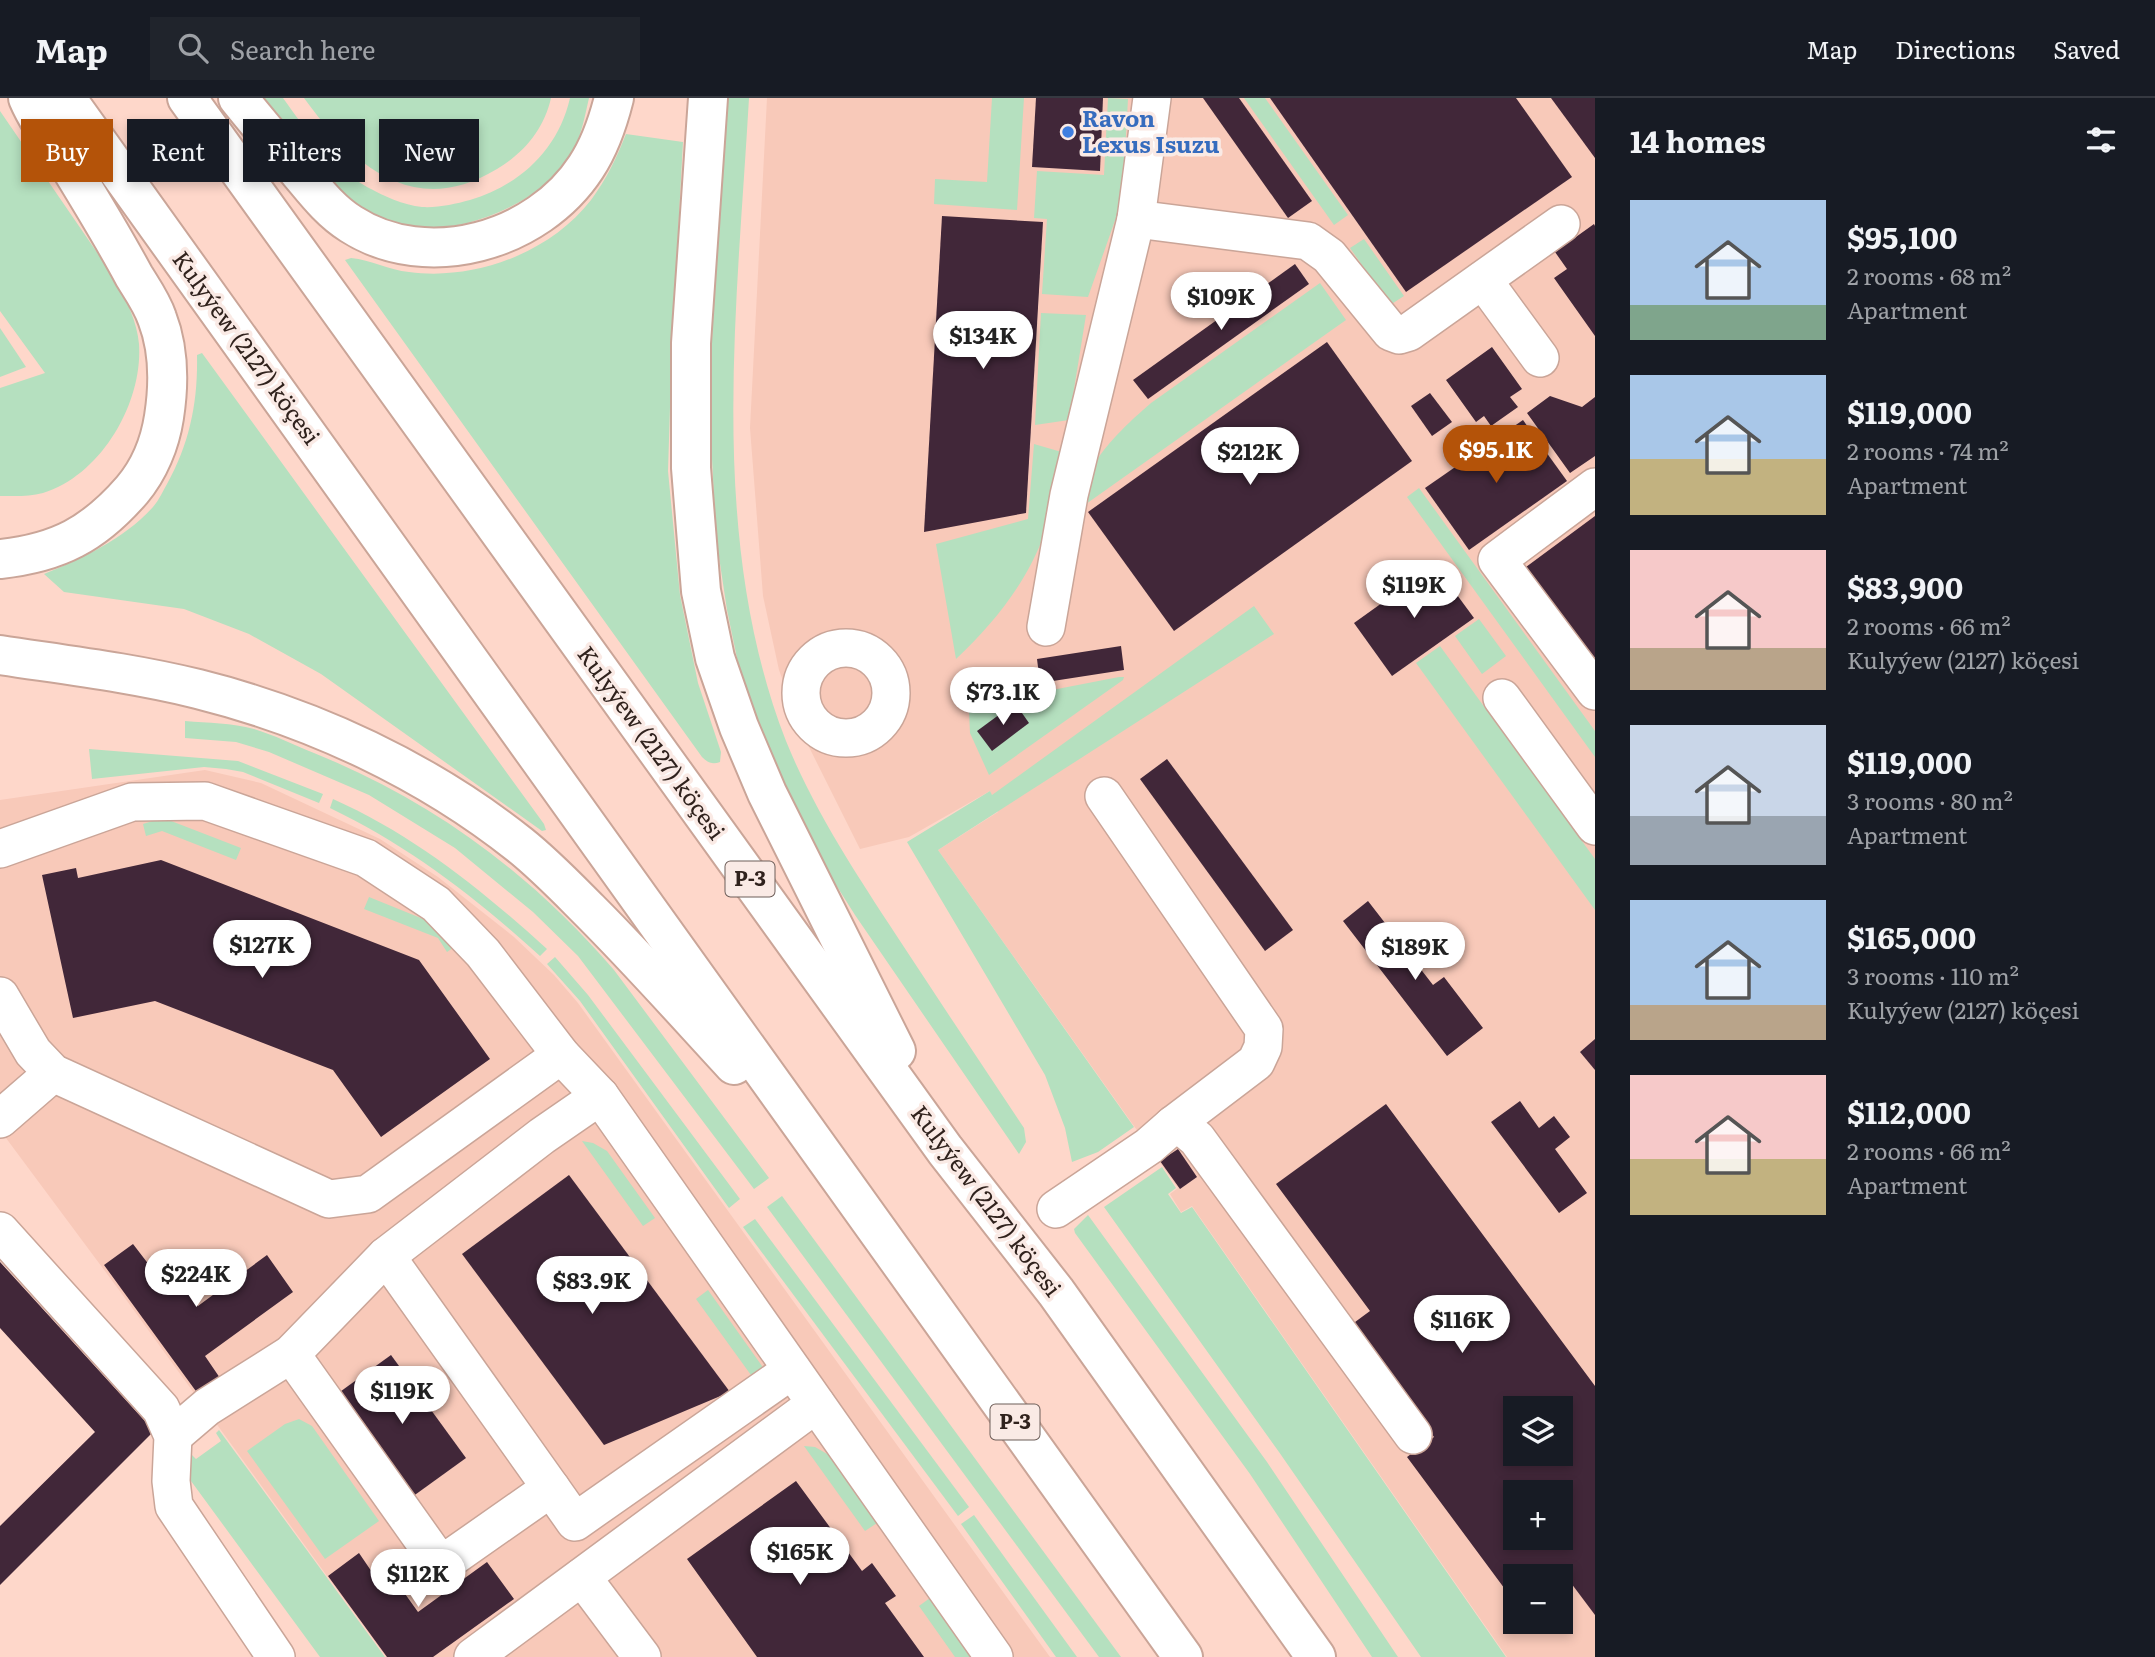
<!DOCTYPE html>
<html lang="en">
<head>
<meta charset="utf-8">
<style>
	body { margin:0; font-family:Literata,serif; background:#20242c; color:#f1f3f6; height:100vh; display:flex; flex-direction:column; font-size:26px; white-space:nowrap }
	* { box-sizing:border-box; margin:0 }
	p { font-size:23px; color:#9ea1a6 }
	.icon { flex:none; width:38px; height:38px; fill:none; stroke:currentColor; stroke-width:2; stroke-linecap:round; stroke-linejoin:round }
	.map { position:relative; flex:1; overflow:hidden }
	.side { display:flex; flex-direction:column; background:#171b24; width:560px }
	.side>* { flex:none }
	.banner { position:absolute; left:21px; top:21px; width:665px; height:63px; display:flex; gap:14px }
	.controls { position:absolute; left:1503px; top:1298px; display:grid; gap:14px }
	.controls a { display:grid; place-items:center; width:70px; height:70px; border-radius:0px; background:#171b24; box-shadow:0 4px 10px #0003; font-size:35px }
	.price { position:absolute; translate:-50% -60px; padding:0 16px; border-radius:24px; background:#fff; color:#222; font-size:23px; line-height:46px; filter:drop-shadow(0 2px 4px #0008) }
	.price::after { content:''; position:absolute; left:50%; top:42px; width:21px; height:16px; margin-left:-10px; background:inherit; clip-path:polygon(0 0,100% 0,50% 100%) }
	.price.active { background:#b45309; color:#fff }
	ul { padding:0; list-style:none }
	li { display:flex; align-items:center; gap:21px; height:175px; padding:0 35px }
	li span { display:grid; place-items:center; flex:none; width:196px; height:140px; border-radius:0px; color:#555 }
	li>.icon { margin-inline-start:auto }
	span .icon { width:84px; height:84px; fill:#fffc; stroke-width:1 }
	li b { font-size:30px }
	h2 { display:flex; justify-content:space-between; align-items:center; height:84px; padding:0 35px; font-size:30px }
	.pill { padding:0 24px; border-radius:0px; background:#171b24; box-shadow:0 4px 10px #0003; font-size:24px; line-height:63px }
	.pill.active { background:#b45309; color:#fff }
	header { display:flex; align-items:center; gap:42px; box-sizing:border-box; height:98px; padding:0 35px; background:#171b24; border-bottom:2px solid #363941 }
	header strong { font-size:33px }
	nav { display:flex; gap:38px; margin-inline-start:auto; font-size:24px }
	.search { width:490px; height:63px; background:#20242c; display:flex; align-items:center; gap:18px; box-sizing:border-box; padding:0 24px; border-radius:0px; color:#9ea1a6; font-size:26px }
	main { display:flex; flex:1; min-height:0 }
	.map>svg:first-child { display:block }
	.built { fill:#f8c9b9; fill-rule:evenodd }
	.green { fill:#b5e0bf }
	.building { fill:#412739; fill-rule:evenodd }
	.lines { fill:none; stroke-linecap:round; stroke-linejoin:round }
	.minor-casing { stroke:#caa598; stroke-width:40 }
	.highway-casing { stroke:#caa598; stroke-width:42 }
	.minor { stroke:#fff; stroke-width:37 }
	.highway { stroke:#fff; stroke-width:38 }
	.shop-dot { fill:#3f7fe0; stroke:#faeae5; stroke-width:2.5 }
	.labels { text-anchor:middle; stroke-width:7; stroke-linejoin:round; paint-order:stroke }
	.shield { fill:#faeae5; stroke:#6d5e59; stroke-width:2 }
	.shield-label { font-size:21px; font-weight:bold; fill:#30221d }
	.shop-label { font-size:23px; font-weight:bold; fill:#366cbe; stroke:#faeae5; text-anchor:start }
	.street-label { font-size:23px; fill:#30221d; stroke:#faeae5 }
</style>
</head>
<body>
<header>
<strong>Map</strong>
<div class="search"><svg class="icon" aria-label="search" viewBox="0 0 24 24"><circle cx="10" cy="10" r="6"/><path d="M15 15l6 6"/></svg>Search here</div>
<nav><a>Map</a><a>Directions</a><a>Saved</a></nav>
</header>
<main>
<div class="map">
<svg width="1595" height="1559" viewBox="0 0 1595 1559">
	<rect width="100%" height="100%" fill="#fed7ca"/>
	<g class="built">
		<path d="M767,0H1595V1559H1507L1192,1108L1181,1114L1170,1096L1178,1090L938,752L998,714L990,693L909,739L860,751L803,637L779,572L763,498L750,330ZM1516,1311H1561V1356H1516ZM1516,1395H1561V1440H1516ZM1516,1479H1561V1524H1516Z"/>
		<polygon points="205,672 261,685 380,741 438,779 514,839 554,877 578,905 1050,1559 386,1559 122,1196 0,1032 0,702"/>
	</g>
	<g class="green">
		<path d="M258,0H283C306,32 332,69 367,89C384,98 403,107 422,109C438,110 455,106 470,102C520,87 558,52 570,0H589C585,17 582,35 574,51C550,100 472,134 419,130C398,128 373,117 355,106C319,83 286,33 258,0Z"/>
		<path d="M304,0H551C544,31 524,55 497,71C413,122 353,67 304,0Z"/>
		<path d="M725,0H749C737,212 707,440 786,643C816,717 861,783 904,849C944,910 984,970 1024,1030L1026,1044L1019,1056L855,817L819,760L789,706L743,589L727,512L716,439L711,341L712,242Z"/>
		<polygon points="992,0 1024,0 1017,112 934,106 935,81 987,84"/>
		<polygon points="1108,0 1128,1 1123,91 1118,114 1088,199 1042,196 1047,121 1034,120 1037,73 1104,77"/>
		<polygon points="1244,0 1265,0 1348,117 1334,127"/>
		<path d="M0,13L118,185C127,204 137,224 139,246C143,305 101,377 43,395C29,399 14,398 0,398V290L45,275L0,213Z"/>
		<path d="M626,36L683,44L672,246L668,373L680,497L698,585L721,654L720,664C712,667 707,664 702,659L345,162L351,160C371,162 389,172 409,174C474,183 550,155 591,102C606,82 617,59 626,36Z"/>
		<polygon points="1364,141 1404,198 1390,207 1350,150"/>
		<path d="M1320,185L1346,222L1086,406C1073,373 1129,324 1151,305Z"/>
		<polygon points="1041,215 1086,217 1069,322 1035,327"/>
		<polygon points="0,230 26,269 0,279"/>
		<path d="M202,255L544,726L546,732L542,733L321,576L249,536L184,511L64,494L44,476C83,460 124,441 153,409C159,402 163,393 167,386C190,345 198,303 197,257Z"/>
		<path d="M1034,346L1065,355C1058,381 1054,409 1045,434C1028,483 994,525 956,561L936,446L1028,421Z"/>
		<polygon points="1419,390 1595,633 1595,659 1407,399"/>
		<polygon points="1254,508 1274,536 938,752 1134,1029 1098,1054 1072,1064 1065,1030 1045,977 907,744 990,693 992,697"/>
		<polygon points="1479,521 1506,558 1482,576 1455,538"/>
		<polygon points="1440,548 1595,761 1595,812 1416,565"/>
		<polygon points="1119,579 1124,579 1123,582 989,677 970,635 969,613 975,607"/>
		<path d="M185,623C208,625 232,625 254,631C274,637 294,647 314,655C433,703 530,775 614,872L769,1080L754,1091L578,858L533,814L455,750L369,697L269,654L236,644L185,640Z"/>
		<polygon points="89,651 238,663 323,696 319,705 243,674 226,671 204,669 92,681"/>
		<path d="M333,701C414,737 482,792 547,851L540,858C475,799 409,748 330,710Z"/>
		<polygon points="159,721 166,721 241,750 236,762 162,733 146,738 143,726"/>
		<polygon points="369,799 443,829 457,847 447,854 438,840 364,811"/>
		<polygon points="555,859 588,897 740,1101 729,1110 580,903 547,866"/>
		<polygon points="582,1043 593,1045 607,1053 655,1120 643,1128"/>
		<polygon points="1162,1069 1176,1090 1168,1096 1181,1115 1192,1109 1506,1559 1421,1559 1279,1354 1104,1109"/>
		<polygon points="782,1098 1121,1559 1099,1559 767,1109"/>
		<polygon points="1088,1117 1267,1364 1398,1559 1372,1559 1250,1376 1075,1135 1074,1131"/>
		<polygon points="755,1121 969,1409 958,1418 743,1129"/>
		<polygon points="708,1192 762,1268 762,1273 756,1284 696,1201"/>
		<polygon points="299,1321 312,1328 379,1423 325,1461 247,1353 285,1326"/>
		<polygon points="219,1332 385,1559 320,1559 180,1368 189,1354 196,1361 221,1343 216,1335"/>
		<polygon points="804,1348 815,1349 829,1357 877,1425 865,1433"/>
		<polygon points="974,1417 1077,1559 1056,1559 961,1426"/>
		<polygon points="930,1500 973,1559 955,1559 919,1508"/>
	</g>
	<g class="building">
		<polygon points="1036,0 1103,0 1100,73 1032,69"/>
		<polygon points="1203,0 1239,0 1312,103 1288,120"/>
		<polygon points="1270,0 1516,0 1572,79 1406,194"/>
		<polygon points="1551,0 1595,0 1595,60"/>
		<polygon points="942,118 1043,124 1026,415 924,434"/>
		<polygon points="1594,126 1595,128 1595,238 1554,180 1567,171 1555,154"/>
		<polygon points="1295,166 1309,186 1148,301 1133,282"/>
		<polygon points="1327,244 1412,363 1174,533 1088,414"/>
		<polygon points="1492,249 1522,291 1510,299 1518,309 1491,328 1484,318 1476,324 1446,282"/>
		<polygon points="1430,295 1452,324 1432,338 1411,308"/>
		<polygon points="1550,298 1582,309 1595,299 1595,358 1570,375 1527,315"/>
		<polygon points="1523,322 1567,383 1469,452 1425,390"/>
		<polygon points="1595,418 1595,561 1526,469"/>
		<polygon points="1435,467 1474,520 1392,578 1354,525"/>
		<polygon points="1121,548 1124,572 1040,585 1037,561"/>
		<polygon points="1015,605 1029,625 992,653 977,633"/>
		<polygon points="1167,661 1293,832 1265,853 1140,681"/>
		<polygon points="161,762 419,862 490,961 381,1039 333,972 155,903 73,920 42,777 76,770 78,780"/>
		<polygon points="1368,803 1433,887 1444,879 1483,930 1447,958 1343,823"/>
		<polygon points="1595,941 1595,972 1580,954"/>
		<polygon points="1520,1003 1539,1030 1554,1018 1570,1039 1555,1051 1587,1095 1559,1115 1491,1024"/>
		<path d="M1386,1006L1595,1288V1517L1571,1485L1561,1492V1479H1516V1506L1407,1359L1434,1339L1351,1227L1370,1213L1276,1086ZM1516,1311H1561V1356H1516ZM1516,1395H1561V1440H1516Z"/>
		<polygon points="1178,1051 1197,1079 1180,1091 1160,1063"/>
		<polygon points="569,1077 730,1294 604,1347 462,1156"/>
		<polygon points="133,1146 153,1172 166,1163 198,1208 267,1157 293,1194 205,1258 220,1280 198,1296 104,1167"/>
		<polygon points="0,1164 154,1333 0,1487 0,1428 95,1334 0,1230"/>
		<polygon points="391,1257 466,1360 412,1399 337,1296"/>
		<polygon points="796,1383 862,1473 872,1465 896,1498 885,1505 924,1559 757,1559 687,1461"/>
		<polygon points="359,1455 376,1480 388,1472 418,1514 487,1464 514,1501 433,1559 387,1559 328,1478"/>
	</g>
	<g class="lines">
		<g class="minor-casing">
			<g id="minor">
				<polyline points="1136,121 1308,143 1329,158 1391,234 1399,237 1409,234 1561,126"/>
				<polyline points="1483,182 1540,260"/>
				<polyline points="1595,389 1497,462 1595,593"/>
				<polyline points="1046,529 1069,397 1136,121 1152,0"/>
				<circle cx="846" cy="595" r="45"/>
				<polyline points="1502,600 1595,728"/>
				<polyline points="1104,698 1264,931 1263,949 1256,964 1173,1027"/>
				<polyline points="0,751 132,704 205,703 366,760 436,806 483,855 561,957 600,998 994,1559"/>
				<polyline points="0,898 33,954 53,975 329,1101 368,1096 561,957"/>
				<polyline points="0,1021 53,975"/>
				<polyline points="1056,1111 1149,1048 1173,1027 1185,1031 1197,1041 1413,1337"/>
				<polyline points="0,1133 161,1311 173,1338 171,1383 174,1408 276,1559"/>
				<polyline points="291,1256 441,1467 551,1390 386,1158"/>
				<polyline points="173,1338 207,1309 291,1256 386,1158 542,1038 600,998"/>
				<polyline points="551,1390 575,1424 792,1272"/>
				<polyline points="582,1479 642,1559"/>
				<polyline points="473,1559 816,1306"/>
			</g>
		</g>
		<g class="highway-casing">
			<g id="highway">
				<polyline points="66,0 1183,1559"/>
				<polyline points="187,0 945,1052 1056,1194 1316,1559"/>
				<path d="M238,0C258,25 279,49 299,74C315,93 330,113 351,126C427,175 538,143 586,69C600,48 608,24 614,0"/>
				<polyline points="708,0 691,245 691,370 701,493 715,560 739,629 767,695 896,953"/>
				<path d="M0,461C58,455 94,436 132,392C149,372 160,345 164,319C169,287 169,251 157,220C152,205 142,191 134,178C111,135 86,95 61,54C49,37 36,19 28,0"/>
				<path d="M0,557C66,567 133,575 198,591C314,620 427,673 520,747C545,767 567,790 589,812C639,862 686,915 734,967"/>
			</g>
		</g>
		<use href="#minor" class="minor"/>
		<use href="#highway" class="highway"/>
	</g>
	<circle class="shop-dot" cx="1068" cy="34" r="7"/>
	<g class="labels">
		<g class="shield">
			<rect x="725.5" y="763.5" width="49" height="35" rx="5"/>
			<rect x="990.5" y="1306.5" width="49" height="35" rx="5"/>
		</g>
		<g class="shield-label">
			<text x="750" y="788">P-3</text>
			<text x="1015" y="1331">P-3</text>
		</g>
		<g class="shop-label">
			<text x="1082" y="29">Ravon<tspan x="1082" dy="26">Lexus Isuzu</tspan></text>
		</g>
		<g class="street-label">
			<text transform="translate(246 250) rotate(54)" y="8">Kulyýew (2127) köçesi</text>
			<text transform="translate(651 645) rotate(54)" y="8">Kulyýew (2127) köçesi</text>
			<text transform="translate(986 1103) rotate(53)" y="8">Kulyýew (2127) köçesi</text>
		</g>
	</g>
</svg>
<div class="controls">
<a><svg class="icon" aria-label="layers" viewBox="0 0 24 24"><path d="M12 4l9 5-9 5-9-5zM3 14l9 5 9-5"/></svg></a>
<a>+</a>
<a>−</a>
</div>
<b class="price" style="left:1221px;top:234px">$109K</b>
<b class="price" style="left:983px;top:273px">$134K</b>
<b class="price active" style="left:1496px;top:387px">$95.1K</b>
<b class="price" style="left:1250px;top:389px">$212K</b>
<b class="price" style="left:1414px;top:522px">$119K</b>
<b class="price" style="left:1003px;top:629px">$73.1K</b>
<b class="price" style="left:262px;top:882px">$127K</b>
<b class="price" style="left:1415px;top:884px">$189K</b>
<b class="price" style="left:196px;top:1211px">$224K</b>
<b class="price" style="left:592px;top:1218px">$83.9K</b>
<b class="price" style="left:1462px;top:1257px">$116K</b>
<b class="price" style="left:402px;top:1328px">$119K</b>
<b class="price" style="left:800px;top:1489px">$165K</b>
<b class="price" style="left:418px;top:1511px">$112K</b>
<div class="banner">
<a class="pill active">Buy</a>
<a class="pill">Rent</a>
<a class="pill">Filters</a>
<a class="pill">New</a>
</div>
</div>
<section class="side">
<h2>14 homes<svg class="icon" aria-label="filters" viewBox="0 0 24 24"><path d="M4 7h16M4 17h16"/><circle cx="9" cy="7" r="2"/><circle cx="15" cy="17" r="2"/></svg></h2>
<ul>
<li><span style="background:linear-gradient(#a9c7e8 75%,#7fa58c 0)"><svg class="icon" aria-label="home" viewBox="0 0 24 24"><path d="M3 11l9-7 9 7M6 9v11h12V9"/></svg></span><div><b>$95,100</b><p>2 rooms · 68 m²</p><p>Apartment</p></div></li>
<li><span style="background:linear-gradient(#a9c7e8 60%,#c2b280 0)"><svg class="icon" aria-label="home" viewBox="0 0 24 24"><path d="M3 11l9-7 9 7M6 9v11h12V9"/></svg></span><div><b>$119,000</b><p>2 rooms · 74 m²</p><p>Apartment</p></div></li>
<li><span style="background:linear-gradient(#f6c9c9 70%,#b9a48a 0)"><svg class="icon" aria-label="home" viewBox="0 0 24 24"><path d="M3 11l9-7 9 7M6 9v11h12V9"/></svg></span><div><b>$83,900</b><p>2 rooms · 66 m²</p><p>Kulyýew (2127) köçesi</p></div></li>
<li><span style="background:linear-gradient(#c9d6e8 65%,#9aa5b1 0)"><svg class="icon" aria-label="home" viewBox="0 0 24 24"><path d="M3 11l9-7 9 7M6 9v11h12V9"/></svg></span><div><b>$119,000</b><p>3 rooms · 80 m²</p><p>Apartment</p></div></li>
<li><span style="background:linear-gradient(#a9c7e8 75%,#b9a48a 0)"><svg class="icon" aria-label="home" viewBox="0 0 24 24"><path d="M3 11l9-7 9 7M6 9v11h12V9"/></svg></span><div><b>$165,000</b><p>3 rooms · 110 m²</p><p>Kulyýew (2127) köçesi</p></div></li>
<li><span style="background:linear-gradient(#f6c9c9 60%,#c2b280 0)"><svg class="icon" aria-label="home" viewBox="0 0 24 24"><path d="M3 11l9-7 9 7M6 9v11h12V9"/></svg></span><div><b>$112,000</b><p>2 rooms · 66 m²</p><p>Apartment</p></div></li>
</ul>
</section>
</main>
</body>
</html>
